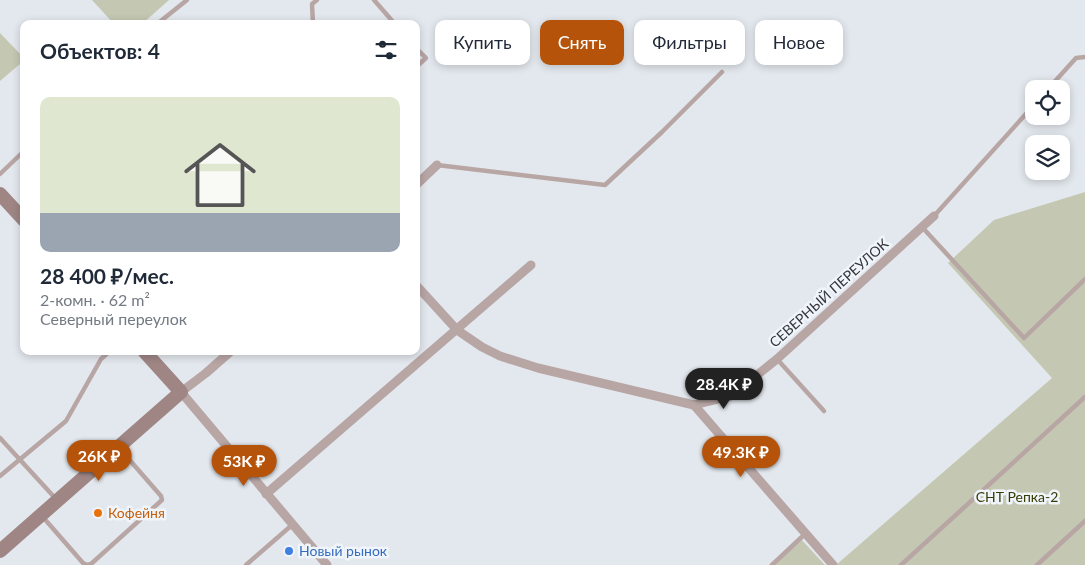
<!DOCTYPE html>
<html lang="ru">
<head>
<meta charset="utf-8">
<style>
	body { margin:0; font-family:Lato,sans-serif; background:#f6f6f7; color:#1f2937; height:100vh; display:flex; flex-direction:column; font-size:19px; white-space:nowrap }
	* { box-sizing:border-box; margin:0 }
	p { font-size:16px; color:#747a83 }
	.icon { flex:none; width:28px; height:28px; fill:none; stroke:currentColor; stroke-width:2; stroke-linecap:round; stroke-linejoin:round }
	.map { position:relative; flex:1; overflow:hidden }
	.sheet { position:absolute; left:20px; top:20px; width:400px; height:335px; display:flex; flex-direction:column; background:#fff; border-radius:10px; box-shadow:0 2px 8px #0003 }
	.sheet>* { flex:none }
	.top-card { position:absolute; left:435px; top:20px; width:475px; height:45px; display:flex; gap:10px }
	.controls { position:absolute; left:1025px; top:80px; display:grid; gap:10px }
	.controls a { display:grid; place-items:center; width:45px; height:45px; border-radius:10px; background:#fff; box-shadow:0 2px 8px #0003; font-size:25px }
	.price { position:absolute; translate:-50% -42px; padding:0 11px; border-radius:18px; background:#b45309; color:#fff; font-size:16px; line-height:32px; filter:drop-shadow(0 1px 2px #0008) }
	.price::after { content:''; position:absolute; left:50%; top:30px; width:15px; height:11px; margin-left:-8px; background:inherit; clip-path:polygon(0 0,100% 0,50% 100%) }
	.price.active { background:#222; color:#fff }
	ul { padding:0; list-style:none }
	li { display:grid; align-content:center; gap:10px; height:265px; padding:0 20px }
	li span { display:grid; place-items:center; height:155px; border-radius:10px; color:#555 }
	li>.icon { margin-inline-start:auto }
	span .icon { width:90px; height:90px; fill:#fffc; stroke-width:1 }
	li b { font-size:21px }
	h2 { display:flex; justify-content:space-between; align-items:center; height:60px; padding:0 20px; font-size:21px }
	.pill { padding:0 18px; border-radius:10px; background:#fff; box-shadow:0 2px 8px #0003; font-size:18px; line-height:45px }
	.pill.active { background:#b45309; color:#fff }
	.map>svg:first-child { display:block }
	.green { fill:#c4c8b2 }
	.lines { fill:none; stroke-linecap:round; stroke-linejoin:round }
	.service { stroke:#b8a6a5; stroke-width:4.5 }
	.minor { stroke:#b8a6a5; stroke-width:9 }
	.secondary { stroke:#9f8685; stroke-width:14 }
	.food-dot { fill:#e8710a; stroke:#f0f5fc; stroke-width:2 }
	.shop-dot { fill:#3f7fe0; stroke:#f0f5fc; stroke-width:2 }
	.labels { text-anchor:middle; stroke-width:5; stroke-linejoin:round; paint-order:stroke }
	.street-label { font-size:14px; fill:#36383b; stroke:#f0f5fc }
	.park-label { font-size:14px; fill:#363c02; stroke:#f0f5fc }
	.food-label { font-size:14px; fill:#c56008; stroke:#f0f5fc; text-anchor:start }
	.shop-label { font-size:14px; fill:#366cbe; stroke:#f0f5fc; text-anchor:start }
</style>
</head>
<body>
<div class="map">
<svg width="1085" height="565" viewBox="0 0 1085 565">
	<rect width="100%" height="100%" fill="#e3e8ee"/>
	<g class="green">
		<polygon points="92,0 169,0 142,24 114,24"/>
		<polygon points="0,33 24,58 20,64 0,81"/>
		<polygon points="1085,192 1085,565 836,565 1052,378 948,263 994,220"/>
		<polygon points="799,537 825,565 769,565"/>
	</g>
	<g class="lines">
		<g class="service">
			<polyline points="374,0 395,24"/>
			<polyline points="157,24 187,0"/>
			<polyline points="313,24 312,4 317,0"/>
			<polyline points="416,48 426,58 416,67"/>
			<polyline points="1048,89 1076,58 1085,57"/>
			<polyline points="437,165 605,185 662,132 722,72"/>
			<polyline points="0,174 24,151"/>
			<polyline points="934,216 1034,105"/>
			<polyline points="922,227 1024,338 1085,279"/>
			<polyline points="777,359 824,411"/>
			<polyline points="0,438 56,499"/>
			<polyline points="0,476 66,421 101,359 110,351"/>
			<polyline points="42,516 83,563 87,565 91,564 162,500 161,496 120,449"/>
			<polyline points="246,565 292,525"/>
			<polyline points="772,565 805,534"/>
			<polyline points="901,565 1085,397"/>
			<polyline points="1037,565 1085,521"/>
		</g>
		<g class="minor">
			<polyline points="416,185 437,165"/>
			<polyline points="416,285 457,330 482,347 500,356 538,368 694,405 731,396 777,359 934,216"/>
			<polyline points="231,351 206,373 181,392 327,565"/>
			<polyline points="694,405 833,565"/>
			<polyline points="266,494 531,265"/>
		</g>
		<g class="secondary">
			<polyline points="0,194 24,220"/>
			<polyline points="0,551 181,392 144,351"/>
		</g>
	</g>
	<circle class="food-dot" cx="98" cy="513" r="5"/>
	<circle class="shop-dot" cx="289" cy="551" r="5"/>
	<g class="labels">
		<g class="street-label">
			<text transform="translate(829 293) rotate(-42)" y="5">СЕВЕРНЫЙ ПЕРЕУЛОК</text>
		</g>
		<g class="park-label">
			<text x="1017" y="502">СНТ Репка-2</text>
		</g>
		<g class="food-label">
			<text x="108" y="518">Кофейня</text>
		</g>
		<g class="shop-label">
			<text x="299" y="556">Новый рынок</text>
		</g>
	</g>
</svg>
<div class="controls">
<a><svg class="icon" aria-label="locate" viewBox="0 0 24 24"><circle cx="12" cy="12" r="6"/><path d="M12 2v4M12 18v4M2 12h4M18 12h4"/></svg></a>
<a><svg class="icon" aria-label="layers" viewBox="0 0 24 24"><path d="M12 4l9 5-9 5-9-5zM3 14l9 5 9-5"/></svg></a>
</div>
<b class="price active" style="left:724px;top:410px">28.4K ₽</b>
<b class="price" style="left:741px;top:478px">49.3K ₽</b>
<b class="price" style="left:99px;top:482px">26K ₽</b>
<b class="price" style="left:244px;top:487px">53K ₽</b>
<div class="top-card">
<a class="pill">Купить</a>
<a class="pill active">Снять</a>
<a class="pill">Фильтры</a>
<a class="pill">Новое</a>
</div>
<section class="sheet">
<h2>Объектов: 4<svg class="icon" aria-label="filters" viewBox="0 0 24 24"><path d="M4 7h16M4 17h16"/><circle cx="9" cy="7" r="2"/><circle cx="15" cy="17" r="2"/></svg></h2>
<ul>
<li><span style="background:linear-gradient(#dfe7d0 75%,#9aa5b1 0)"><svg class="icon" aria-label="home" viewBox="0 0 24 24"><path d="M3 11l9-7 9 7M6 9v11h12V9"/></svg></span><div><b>28 400 ₽/мес.</b><p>2-комн. · 62 m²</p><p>Северный переулок</p></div></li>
</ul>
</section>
</div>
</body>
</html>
